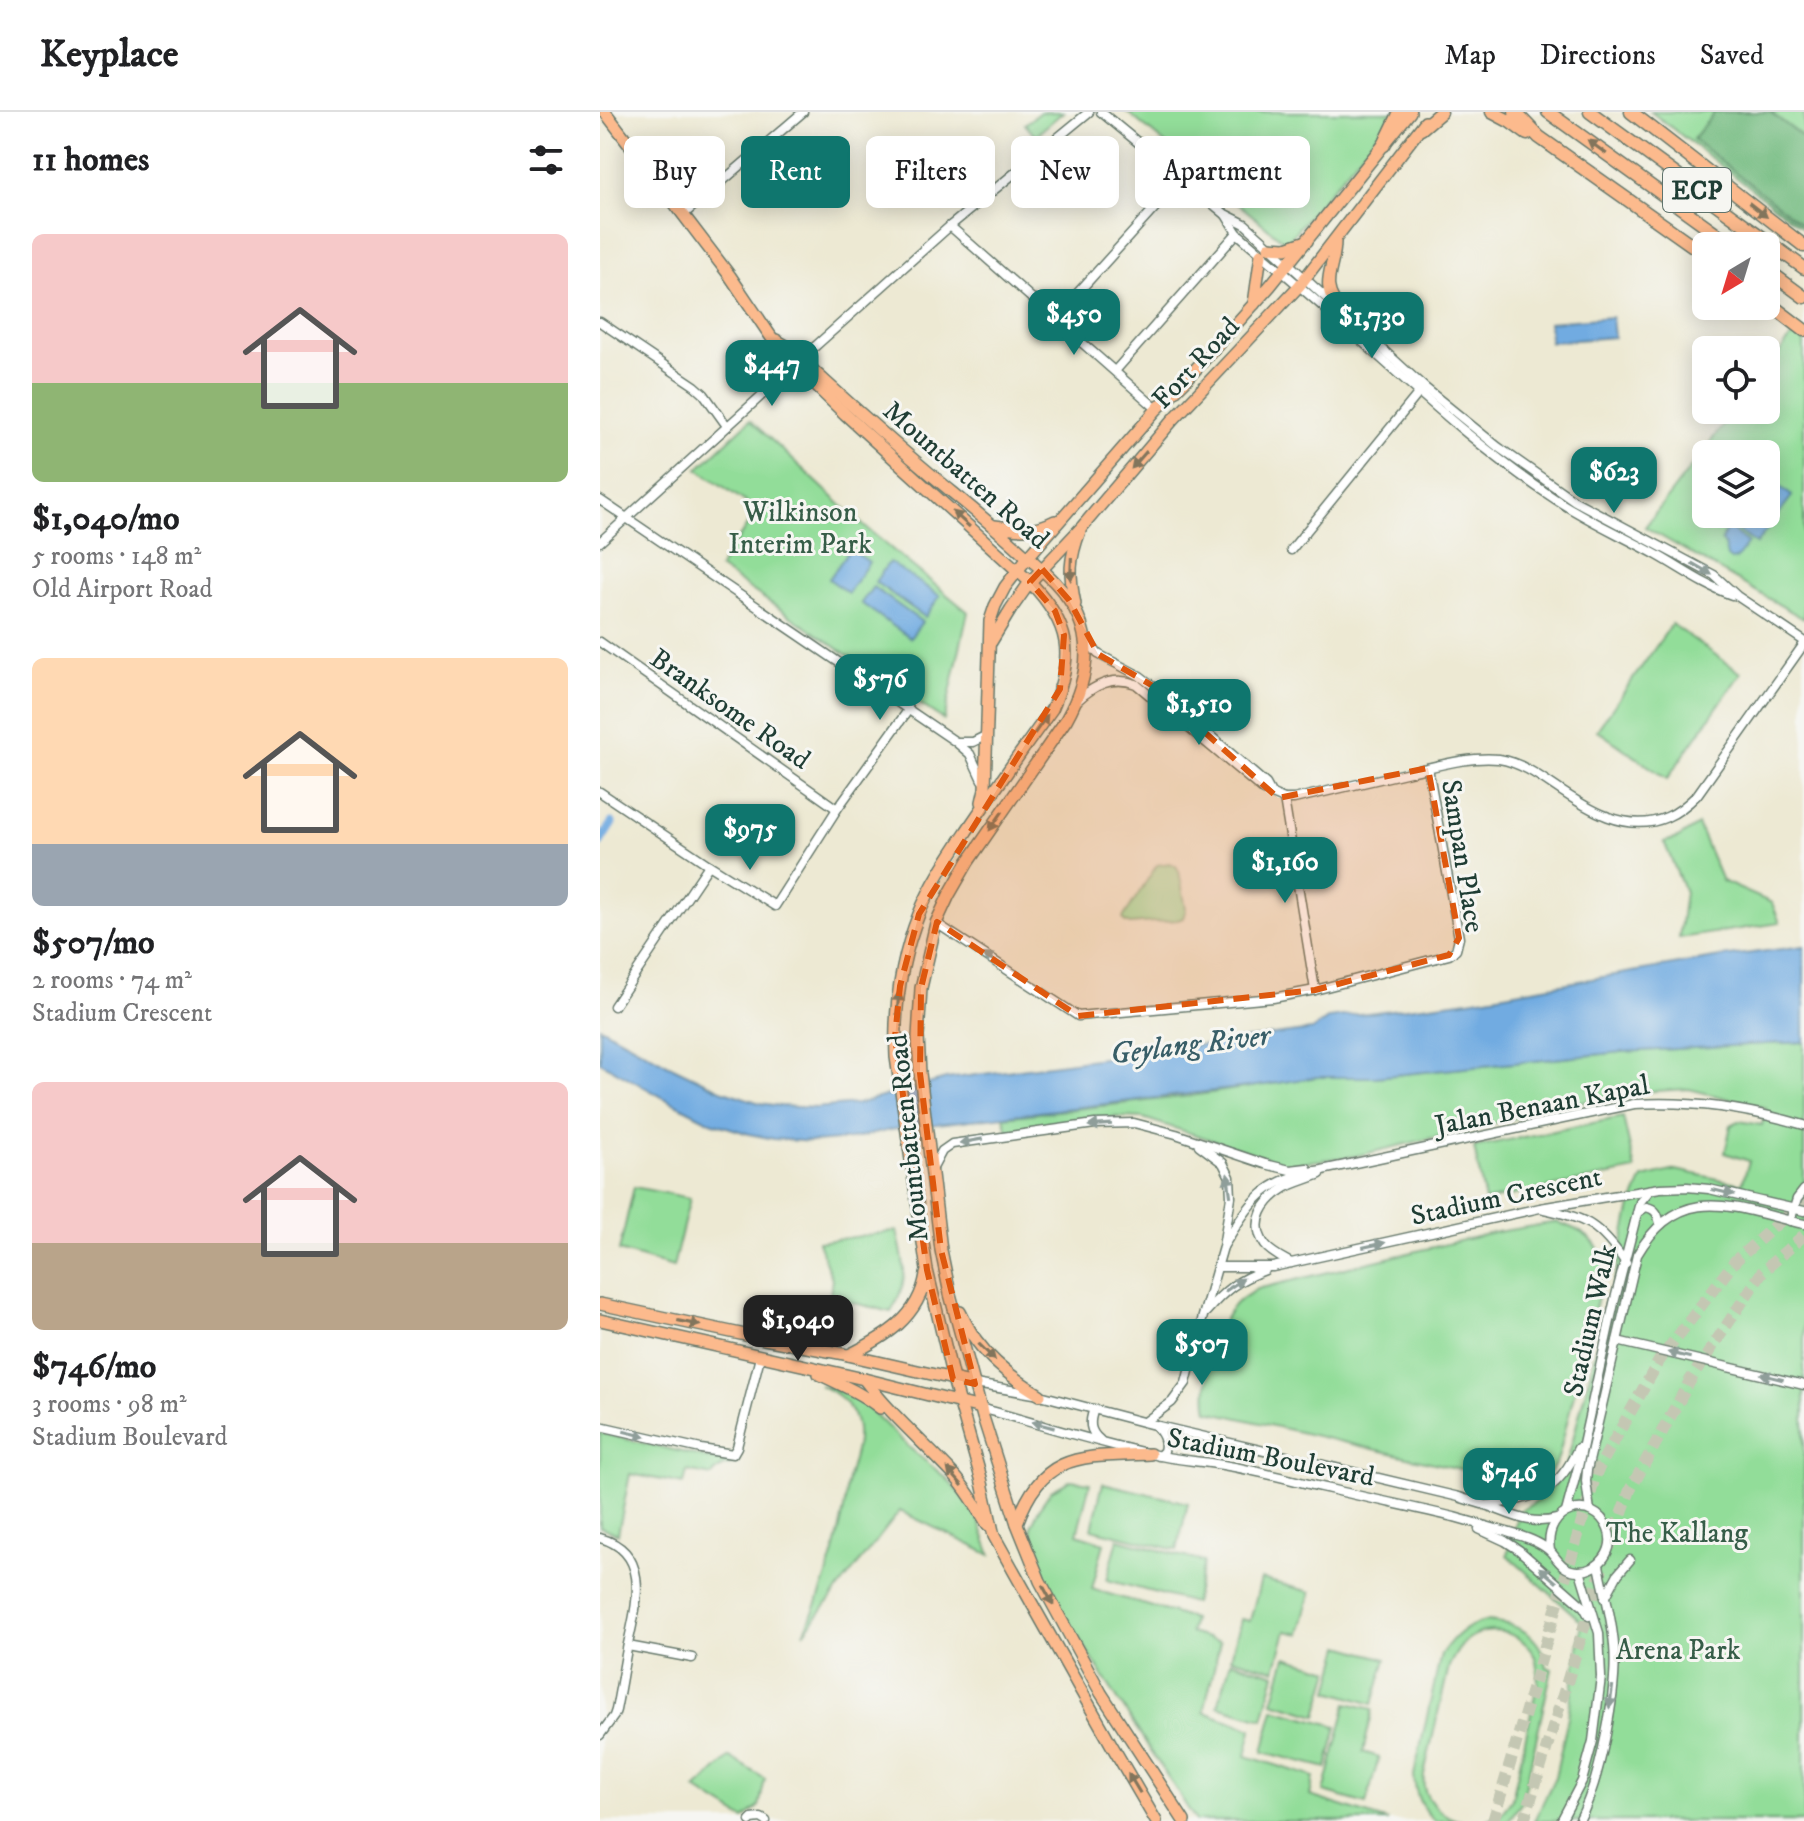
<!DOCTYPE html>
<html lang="en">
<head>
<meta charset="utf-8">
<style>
	body { margin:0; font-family:"IM FELL DW Pica",serif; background:#f6f6f6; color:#202124; height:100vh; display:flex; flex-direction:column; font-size:30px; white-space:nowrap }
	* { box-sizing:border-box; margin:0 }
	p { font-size:26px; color:#757577 }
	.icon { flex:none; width:44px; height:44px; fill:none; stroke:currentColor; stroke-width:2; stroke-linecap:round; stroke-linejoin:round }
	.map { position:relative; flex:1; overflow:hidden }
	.sheet { display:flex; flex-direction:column; background:#fff; width:600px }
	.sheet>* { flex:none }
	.top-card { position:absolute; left:24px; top:24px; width:760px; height:72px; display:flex; gap:16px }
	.needle { width:52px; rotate:218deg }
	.tools { position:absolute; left:1092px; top:120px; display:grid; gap:16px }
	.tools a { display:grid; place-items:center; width:88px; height:88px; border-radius:12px; background:#fff; box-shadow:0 4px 20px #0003; font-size:40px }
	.price { position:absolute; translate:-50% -68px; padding:0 18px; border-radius:16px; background:#0f766e; color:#fff; font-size:26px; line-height:52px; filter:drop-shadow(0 2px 4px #0008) }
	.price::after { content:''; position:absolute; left:50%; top:48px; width:24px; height:18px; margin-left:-12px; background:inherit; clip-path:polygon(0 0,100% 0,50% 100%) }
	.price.current { background:#222; color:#fff }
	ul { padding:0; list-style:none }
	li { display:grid; align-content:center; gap:16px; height:424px; padding:0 32px }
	li span { display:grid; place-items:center; height:248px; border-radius:12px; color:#555 }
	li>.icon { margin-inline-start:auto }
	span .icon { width:144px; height:144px; fill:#fffc; stroke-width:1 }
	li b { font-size:34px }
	h2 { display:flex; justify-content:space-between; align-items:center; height:96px; padding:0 32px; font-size:34px }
	.chip { padding:0 28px; border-radius:12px; background:#fff; box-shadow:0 4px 20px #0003; font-size:28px; line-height:72px }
	.chip.current { background:#0f766e; color:#fff }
	header { display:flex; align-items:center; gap:48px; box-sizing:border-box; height:112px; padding:0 40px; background:#fff; border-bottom:2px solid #e0e0e0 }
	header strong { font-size:38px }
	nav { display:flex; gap:44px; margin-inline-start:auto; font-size:28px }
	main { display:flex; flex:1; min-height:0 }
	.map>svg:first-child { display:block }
	.green { fill:#92dd99; stroke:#588d66; stroke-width:2; fill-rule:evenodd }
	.forest { fill:#75bc81; stroke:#4a7c5a; stroke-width:2 }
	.water { fill:#71abe1; stroke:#48748a; stroke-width:2 }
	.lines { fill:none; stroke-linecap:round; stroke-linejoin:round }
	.canal { stroke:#71abe1; stroke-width:9 }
	.highway-tunnel { stroke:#c4c7b3; stroke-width:12; stroke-dasharray:12 6; stroke-linecap:butt }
	.minor-casing { stroke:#67796c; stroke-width:11 }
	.major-casing { stroke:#67796c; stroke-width:14 }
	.highway-casing { stroke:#67796c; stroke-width:15 }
	.minor { stroke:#fff; stroke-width:8 }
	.major { stroke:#fcba8d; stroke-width:11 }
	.highway { stroke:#fcba8d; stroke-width:12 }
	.oneway { fill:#82755c }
	.oneway2 { fill:#8f9e9a }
	.marked { fill:#de580e; fill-opacity:0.2; stroke:#de580e; stroke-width:6; stroke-dasharray:16 10; stroke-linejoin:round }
	.labels { text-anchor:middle; stroke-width:6; stroke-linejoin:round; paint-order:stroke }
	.shield { fill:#f6f6f2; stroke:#60746d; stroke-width:2 }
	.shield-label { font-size:26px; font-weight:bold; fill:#1f3d34 }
	.street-label { font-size:28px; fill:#1f3d34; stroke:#f6f6f2 }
	.park-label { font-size:28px; fill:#365d48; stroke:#f6f6f2 }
	.water-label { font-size:30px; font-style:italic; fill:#385e68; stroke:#f6f6f2 }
</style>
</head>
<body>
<header>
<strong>Keyplace</strong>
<nav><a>Map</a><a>Directions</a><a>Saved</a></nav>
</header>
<main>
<section class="sheet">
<h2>11 homes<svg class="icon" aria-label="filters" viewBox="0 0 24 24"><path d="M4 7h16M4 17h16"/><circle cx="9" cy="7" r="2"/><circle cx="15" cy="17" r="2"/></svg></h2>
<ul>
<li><span style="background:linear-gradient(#f6c9c9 60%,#8fb573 0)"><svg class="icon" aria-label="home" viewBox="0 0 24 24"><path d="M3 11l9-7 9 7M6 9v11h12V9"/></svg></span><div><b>$1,040/mo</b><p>5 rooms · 148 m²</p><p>Old Airport Road</p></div></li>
<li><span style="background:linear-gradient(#ffd9b3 75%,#9aa5b1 0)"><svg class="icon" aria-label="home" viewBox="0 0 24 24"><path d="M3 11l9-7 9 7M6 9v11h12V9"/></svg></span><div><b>$507/mo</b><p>2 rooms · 74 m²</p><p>Stadium Crescent</p></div></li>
<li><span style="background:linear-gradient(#f6c9c9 65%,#b9a48a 0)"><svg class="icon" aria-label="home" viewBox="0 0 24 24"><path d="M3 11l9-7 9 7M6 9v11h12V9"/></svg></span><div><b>$746/mo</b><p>3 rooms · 98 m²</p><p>Stadium Boulevard</p></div></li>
</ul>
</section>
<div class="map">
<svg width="1204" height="1709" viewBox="0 0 1204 1709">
	<rect width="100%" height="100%" fill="#f6f6f2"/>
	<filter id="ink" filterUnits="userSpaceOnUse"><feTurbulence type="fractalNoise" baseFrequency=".0125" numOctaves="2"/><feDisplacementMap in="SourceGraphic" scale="16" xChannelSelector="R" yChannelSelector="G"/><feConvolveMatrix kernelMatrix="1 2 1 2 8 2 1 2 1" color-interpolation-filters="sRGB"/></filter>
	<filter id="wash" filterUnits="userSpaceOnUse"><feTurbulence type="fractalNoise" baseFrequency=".006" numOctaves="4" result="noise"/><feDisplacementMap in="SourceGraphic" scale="32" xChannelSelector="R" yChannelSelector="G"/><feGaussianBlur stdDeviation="1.8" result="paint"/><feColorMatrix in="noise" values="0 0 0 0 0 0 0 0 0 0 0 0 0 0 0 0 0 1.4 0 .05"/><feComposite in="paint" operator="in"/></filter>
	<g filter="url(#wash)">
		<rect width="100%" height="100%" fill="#ede9d3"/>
		<g class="green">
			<polygon points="440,0 463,0 435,24 425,12"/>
			<polygon points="527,0 793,0 787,11 686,131"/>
			<polygon points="1051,0 1204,0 1204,117"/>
			<path d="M1197,218L1204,224V507L1045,415L1135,298H1166V258ZM1106,342H1166V402H1106Z"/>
			<polygon points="150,308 265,415 368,500 344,608 119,456 157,398 98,357"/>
			<polygon points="1072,512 1141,561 1067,667 997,618"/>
			<polygon points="1098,713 1122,769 1172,791 1180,811 1079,826 1085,780 1064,730 1078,726"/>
			<polygon points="570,751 576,754 579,759 586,797 583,806 578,808 530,812 525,810 523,806 557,753"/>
			<polygon points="1204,930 1204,1709 934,1709 955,1665 968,1605 982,1510 907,1443 919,1400 945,1384 965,1358 1018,1153 1031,1094 1043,1066 1076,1058 1142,1072 1149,1049 1125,1041 1131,1013 1139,1009 1162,1013 1166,996 1089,977 1020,981 756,1044 687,1052 543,1006 516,1005 408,1019 404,1005 591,984 717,965 775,965 1022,940"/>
			<polygon points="1023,1005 1035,1058 885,1089 874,1035"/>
			<polygon points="34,1075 90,1086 73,1155 19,1139"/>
			<path d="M957,1110C983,1119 996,1126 1006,1152L959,1343C953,1362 941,1370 921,1371L608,1299C602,1273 617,1210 636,1191C642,1186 651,1181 657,1177L897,1120Z"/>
			<path d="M297,1119C305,1154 310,1167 291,1200L230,1185L232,1167L218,1130Z"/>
			<path d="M219,1273L235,1276L263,1291L311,1337L346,1366L372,1396L379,1410L391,1443L300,1399L204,1521C222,1483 236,1439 244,1397C246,1389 245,1380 247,1372C250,1352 261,1332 256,1311C251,1291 236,1280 219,1273Z"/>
			<path d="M0,1321L138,1353C126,1352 119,1355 112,1364L87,1359L84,1372L30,1362L18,1422L0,1415Z"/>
			<polygon points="471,1368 490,1371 477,1422 504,1431 492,1477 593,1507 590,1521 620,1530 604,1600 652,1617 646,1644 714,1665 710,1684 788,1709 596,1709 444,1472 431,1415 440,1395 451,1379"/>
			<polygon points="503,1371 588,1391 577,1438 492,1417"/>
			<polygon points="518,1427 604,1450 594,1491 507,1468"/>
			<polygon points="661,1467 711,1480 700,1522 686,1519 675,1558 631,1546 641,1507 650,1509"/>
			<path d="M885,1509C917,1511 940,1521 947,1555L952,1557L922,1690L908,1709H884L901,1702L912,1687L938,1569C937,1560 938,1551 934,1543C923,1520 887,1511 867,1528C859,1535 854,1544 849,1554L824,1662C824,1666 823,1671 824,1675C827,1691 846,1707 862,1709H835C820,1696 815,1682 814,1663L841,1542C855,1523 862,1516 885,1509Z"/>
			<polygon points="741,1534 786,1547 773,1592 729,1579"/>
			<polygon points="686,1545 730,1558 717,1603 673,1590"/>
			<polygon points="631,1549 675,1562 663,1607 618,1594"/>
			<polygon points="747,1591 773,1597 763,1640 779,1645 766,1692 724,1680"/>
			<polygon points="674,1597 737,1614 727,1656 663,1640"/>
			<polygon points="130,1645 165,1667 159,1695 144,1707 96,1677"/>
		</g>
		<polygon class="forest" points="1115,0 1170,0 1204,26 1204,114 1093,27"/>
		<g class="water">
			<polygon points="1012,205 1014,225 950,230 949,210"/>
			<polygon points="1168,366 1192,384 1156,432 1132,414 1141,402 1166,402 1166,368"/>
			<polygon points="1128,415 1148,431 1136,447 1131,448 1127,445 1125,435 1121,428"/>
			<polygon points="250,437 269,450 248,481 229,467"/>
			<polygon points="289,450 340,484 325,505 275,470"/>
			<polygon points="273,475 322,510 310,526 261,491"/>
			<polygon points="1204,834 1204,930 1022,940 775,965 717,965 665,973 295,1017 250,1027 213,1030 174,1027 149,1022 111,1010 64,986 0,950 0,915 69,953 121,978 160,991 180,994 215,996 257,992 346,967 712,918 729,906 869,888 1114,846"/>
		</g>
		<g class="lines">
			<polyline class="canal" points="0,730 12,711"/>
		</g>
	</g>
	<g filter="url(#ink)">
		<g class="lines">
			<g class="highway-tunnel">
				<polyline points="1009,1436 1030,1378 1091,1267 1162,1160 1204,1123"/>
				<polyline points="893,1709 997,1359 1059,1249 1135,1149 1204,1088"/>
				<polyline points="924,1709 1002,1457"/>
			</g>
			<g class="minor-casing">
				<g id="minor">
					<polyline points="501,0 625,102 645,112 824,275 898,335 975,389 1114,463 1137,484 1204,529"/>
					<polyline points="83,103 203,0"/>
					<path d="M626,103L637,121C674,153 712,184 748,217C815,276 880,338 955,387C988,409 1023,424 1057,443C1082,457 1105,474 1132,483"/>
					<polyline points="350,114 557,297"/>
					<polyline points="454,207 581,67"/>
					<polyline points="0,210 95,274 104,282 127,314"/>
					<polyline points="201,247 350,114 489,0"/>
					<polyline points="515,259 637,121"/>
					<polyline points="0,388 356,630 370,642 382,668"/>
					<polyline points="0,430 194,254"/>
					<polyline points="691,438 822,277"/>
					<polyline points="485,526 498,542 540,564 553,574 666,672 671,681"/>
					<polyline points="0,530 237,697"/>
					<path d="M477,589C494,573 513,563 536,572L663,678L684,687H694C734,678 774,668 814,659C840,653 872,644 899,647C919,650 938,663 954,674C986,696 1027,723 1067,705C1079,700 1088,692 1097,683L1204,532"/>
					<polyline points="357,630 373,630 387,623"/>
					<polyline points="0,680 109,753 175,794 237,697 309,597"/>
					<polyline points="684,687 715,878"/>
					<polyline points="336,811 478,904 673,886 715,878 849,843 856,838 859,826 828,656"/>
					<polyline points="14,894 109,753"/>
					<polyline points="333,1056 342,1039 352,1032 495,1012 534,1011 576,1022 665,1052 690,1058 707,1056"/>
					<path d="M944,1097C988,1106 1000,1114 1026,1151"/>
					<path d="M1037,1101L1046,1095C1056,1097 1058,1102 1060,1112"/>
					<polyline points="1190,1109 1197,1087 1204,1078"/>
					<path d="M623,1135C651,1089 665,1066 722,1058L1034,992C1095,989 1145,996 1204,1013"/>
					<path d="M691,1151C682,1146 671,1141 665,1133C649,1110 665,1088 685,1076C696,1070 709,1067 720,1062"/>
					<polyline points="618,1155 673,1155 940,1096 1060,1076 1087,1075 1109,1077 1204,1099"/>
					<path d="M606,1200C625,1178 637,1168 665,1158"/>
					<polyline points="1017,1229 1204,1273"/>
					<path d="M375,1272L440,1283L554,1313L859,1385C867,1388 876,1390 885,1393C909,1401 929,1414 956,1407"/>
					<path d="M381,1296C438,1312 494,1330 551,1342C575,1348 600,1349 623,1353C659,1359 695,1369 730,1377C771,1387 813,1395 854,1405C872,1410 889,1415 907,1420C916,1423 927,1425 936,1430C940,1432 947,1436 951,1440C959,1450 964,1459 979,1459C1000,1459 1016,1437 1008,1417C994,1382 943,1395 950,1439"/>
					<path d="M494,1297C489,1310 489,1319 500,1328"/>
					<polyline points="545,1310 572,1290 586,1271 603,1204 623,1135 631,1085 630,1065 623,1051 599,1033"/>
					<path d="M555,1313C562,1321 567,1328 564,1339L559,1344"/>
					<polyline points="0,1314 101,1337 133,1342 137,1335 160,1245"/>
					<path d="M888,1393C935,1385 957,1383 978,1336"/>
					<path d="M990,1399L986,1369L987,1358L1037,1143C1081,1067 1136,1097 1204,1112"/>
					<polyline points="966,1400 978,1355 1014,1191 1040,1090 1050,1078"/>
					<polyline points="879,1417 905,1429 919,1438 984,1495 989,1504"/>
					<path d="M0,1426C54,1441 35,1497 27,1537C23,1558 20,1578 16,1598L14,1604L0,1623"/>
					<polyline points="1005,1486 1018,1462 1030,1448"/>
					<polyline points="28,1534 92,1546"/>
					<polyline points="150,1709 152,1707 161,1706 166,1709"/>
					<polyline points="961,1709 982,1669 993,1629 1001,1565 999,1521 980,1459"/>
					<path d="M979,1709C1000,1669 1018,1578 1014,1533C1012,1506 1004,1479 999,1453"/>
				</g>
			</g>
			<g class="major-casing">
				<g id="major">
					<path d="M5,0L130,164L182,241L245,302L430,470C471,513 475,544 452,597C423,637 395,677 368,717C350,744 331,772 319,802C301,847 294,897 296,945L327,1158L353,1267L381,1366L394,1424L511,1632L556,1709"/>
					<path d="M735,130C735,158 717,172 741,198"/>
					<polyline points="669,135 686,136 707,129"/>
					<polyline points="654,192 661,142"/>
					<path d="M176,228L188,235C235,279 284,323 334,365C364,390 394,414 422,440C443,458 467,478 478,504C494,540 484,576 466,608L368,750L349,783L336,811L321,876L318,925L320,961L341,1138L350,1182L383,1305L417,1412L440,1469L501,1581L584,1709"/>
					<path d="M395,414C419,417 432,421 455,409"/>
					<path d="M475,492C469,463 469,447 480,419"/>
					<polyline points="391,530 411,497 430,470 482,415 572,309 699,174 825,10"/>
					<polyline points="382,690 385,677 390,509 395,494 405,475 428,445 557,297 586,268 670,174 810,0"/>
					<polyline points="0,1192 164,1227 239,1241 375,1272"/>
					<path d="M360,1200C365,1210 370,1220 376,1228C392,1250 417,1269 440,1283"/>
					<polyline points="0,1208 264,1267 381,1296"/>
					<path d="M249,1243C285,1225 319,1206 326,1162"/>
					<path d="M219,1262C240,1272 261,1281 280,1296"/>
					<path d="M264,1267C290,1302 323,1330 353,1362C367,1377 377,1395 388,1413"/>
					<path d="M417,1411C444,1338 483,1345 550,1342"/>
				</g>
			</g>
			<g class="highway-casing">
				<g id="highway">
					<polyline points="892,0 909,9 927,22"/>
					<polyline points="915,0 939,25 1106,143"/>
					<polyline points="948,0 1134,134"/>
					<polyline points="990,0 1204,156"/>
					<polyline points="1031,0 1204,134"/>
					<polyline points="821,17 841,0"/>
					<polyline points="784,33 800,0"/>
					<polyline points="1166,157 1204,185"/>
					<polyline points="1166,189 1204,218"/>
				</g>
			</g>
			<use href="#minor" class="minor"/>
			<use href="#major" class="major"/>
			<use href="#highway" class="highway"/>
		</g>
		<defs><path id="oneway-solid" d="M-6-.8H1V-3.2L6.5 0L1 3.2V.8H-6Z" transform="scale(2)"/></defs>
		<g class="oneway">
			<use href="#oneway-solid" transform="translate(997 35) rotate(-144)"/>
			<use href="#oneway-solid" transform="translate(1158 98) rotate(38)"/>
			<use href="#oneway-solid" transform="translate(539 348) rotate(131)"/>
			<use href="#oneway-solid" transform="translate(361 407) rotate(-138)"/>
			<use href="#oneway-solid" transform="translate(471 457) rotate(92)"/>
			<use href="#oneway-solid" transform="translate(441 612) rotate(-55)"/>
			<use href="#oneway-solid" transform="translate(396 709) rotate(125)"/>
			<use href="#oneway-solid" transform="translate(298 891) rotate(-85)"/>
			<use href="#oneway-solid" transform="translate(89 1211) rotate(12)"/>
			<use href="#oneway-solid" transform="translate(387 1240) rotate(45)"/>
			<use href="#oneway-solid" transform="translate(355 1365) rotate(-131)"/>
			<use href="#oneway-solid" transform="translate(448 1483) rotate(61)"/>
			<use href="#oneway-solid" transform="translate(534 1671) rotate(-121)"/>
		</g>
		<g class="oneway2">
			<use href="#oneway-solid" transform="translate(1102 457) rotate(30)"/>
			<use href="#oneway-solid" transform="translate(393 848) rotate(-147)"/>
			<use href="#oneway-solid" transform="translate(500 1013) rotate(176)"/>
			<use href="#oneway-solid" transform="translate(371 1029) rotate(170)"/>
			<use href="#oneway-solid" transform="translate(629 1073) rotate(-98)"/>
			<use href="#oneway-solid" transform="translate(1123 1080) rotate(13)"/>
			<use href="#oneway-solid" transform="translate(774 1133) rotate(-12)"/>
			<use href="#oneway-solid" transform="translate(634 1173) rotate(-35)"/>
			<use href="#oneway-solid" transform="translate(1079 1243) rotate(-167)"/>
			<use href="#oneway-solid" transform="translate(1172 1265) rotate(-166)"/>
			<use href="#oneway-solid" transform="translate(443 1313) rotate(-165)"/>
			<use href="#oneway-solid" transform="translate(35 1322) rotate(13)"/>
			<use href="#oneway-solid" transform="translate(948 1463) rotate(-139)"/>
			<use href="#oneway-solid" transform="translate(1011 1585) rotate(98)"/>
		</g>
	</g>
	<path class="marked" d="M442,457L469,488L498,542L553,574L678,686L828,656L859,826L849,843L715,878L478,904L337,810L321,876L320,961L341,1138L375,1272L353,1267L327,1158L295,925L300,874L319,802L460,577L464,523L455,499L430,470Z"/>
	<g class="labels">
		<rect class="shield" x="1063" y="56" width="68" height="44" rx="6"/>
		<g class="shield-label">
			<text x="1097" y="87">ECP</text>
		</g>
		<g class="street-label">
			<text transform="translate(595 250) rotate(-47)" y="10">Fort Road</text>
			<text transform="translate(367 362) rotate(41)" y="10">Mountbatten Road</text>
			<text transform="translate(131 596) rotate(35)" y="10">Branksome Road</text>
			<text transform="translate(864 744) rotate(81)" y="10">Sampan Place</text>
			<text transform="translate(942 992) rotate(-11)" y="10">Jalan Benaan Kapal</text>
			<text transform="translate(307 1026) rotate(-96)" y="10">Mountbatten Road</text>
			<text transform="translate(906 1083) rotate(-12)" y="10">Stadium Crescent</text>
			<text transform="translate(989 1208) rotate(-77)" y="10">Stadium Walk</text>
			<text transform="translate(671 1344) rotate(11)" y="10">Stadium Boulevard</text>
		</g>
		<g class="park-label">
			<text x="200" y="409">Wilkinson<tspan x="200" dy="32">Interim Park</tspan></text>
			<text x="1077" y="1430">The Kallang</text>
			<text x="1078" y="1547">Arena Park</text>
		</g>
		<g class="water-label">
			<text transform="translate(590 932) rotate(-7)" y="10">Geylang River</text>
		</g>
	</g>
</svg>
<div class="tools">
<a><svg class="needle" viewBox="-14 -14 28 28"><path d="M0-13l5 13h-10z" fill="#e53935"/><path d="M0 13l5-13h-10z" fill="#757577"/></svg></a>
<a><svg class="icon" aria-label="locate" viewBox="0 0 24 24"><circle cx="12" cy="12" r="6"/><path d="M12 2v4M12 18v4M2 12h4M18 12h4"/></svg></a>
<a><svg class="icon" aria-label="layers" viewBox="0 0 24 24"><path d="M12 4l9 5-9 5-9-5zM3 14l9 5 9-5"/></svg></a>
</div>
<b class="price" style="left:474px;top:245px">$450</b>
<b class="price" style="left:772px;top:248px">$1,730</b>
<b class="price" style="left:172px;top:296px">$447</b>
<b class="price" style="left:1014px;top:403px">$623</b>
<b class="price" style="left:280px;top:610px">$576</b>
<b class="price" style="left:599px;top:635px">$1,510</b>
<b class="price" style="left:150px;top:760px">$975</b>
<b class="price" style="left:685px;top:793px">$1,160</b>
<b class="price current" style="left:198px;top:1251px">$1,040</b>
<b class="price" style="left:602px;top:1275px">$507</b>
<b class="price" style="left:909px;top:1404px">$746</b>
<div class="top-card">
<a class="chip">Buy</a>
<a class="chip current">Rent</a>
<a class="chip">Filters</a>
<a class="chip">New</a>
<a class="chip">Apartment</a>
</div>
</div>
</main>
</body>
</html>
